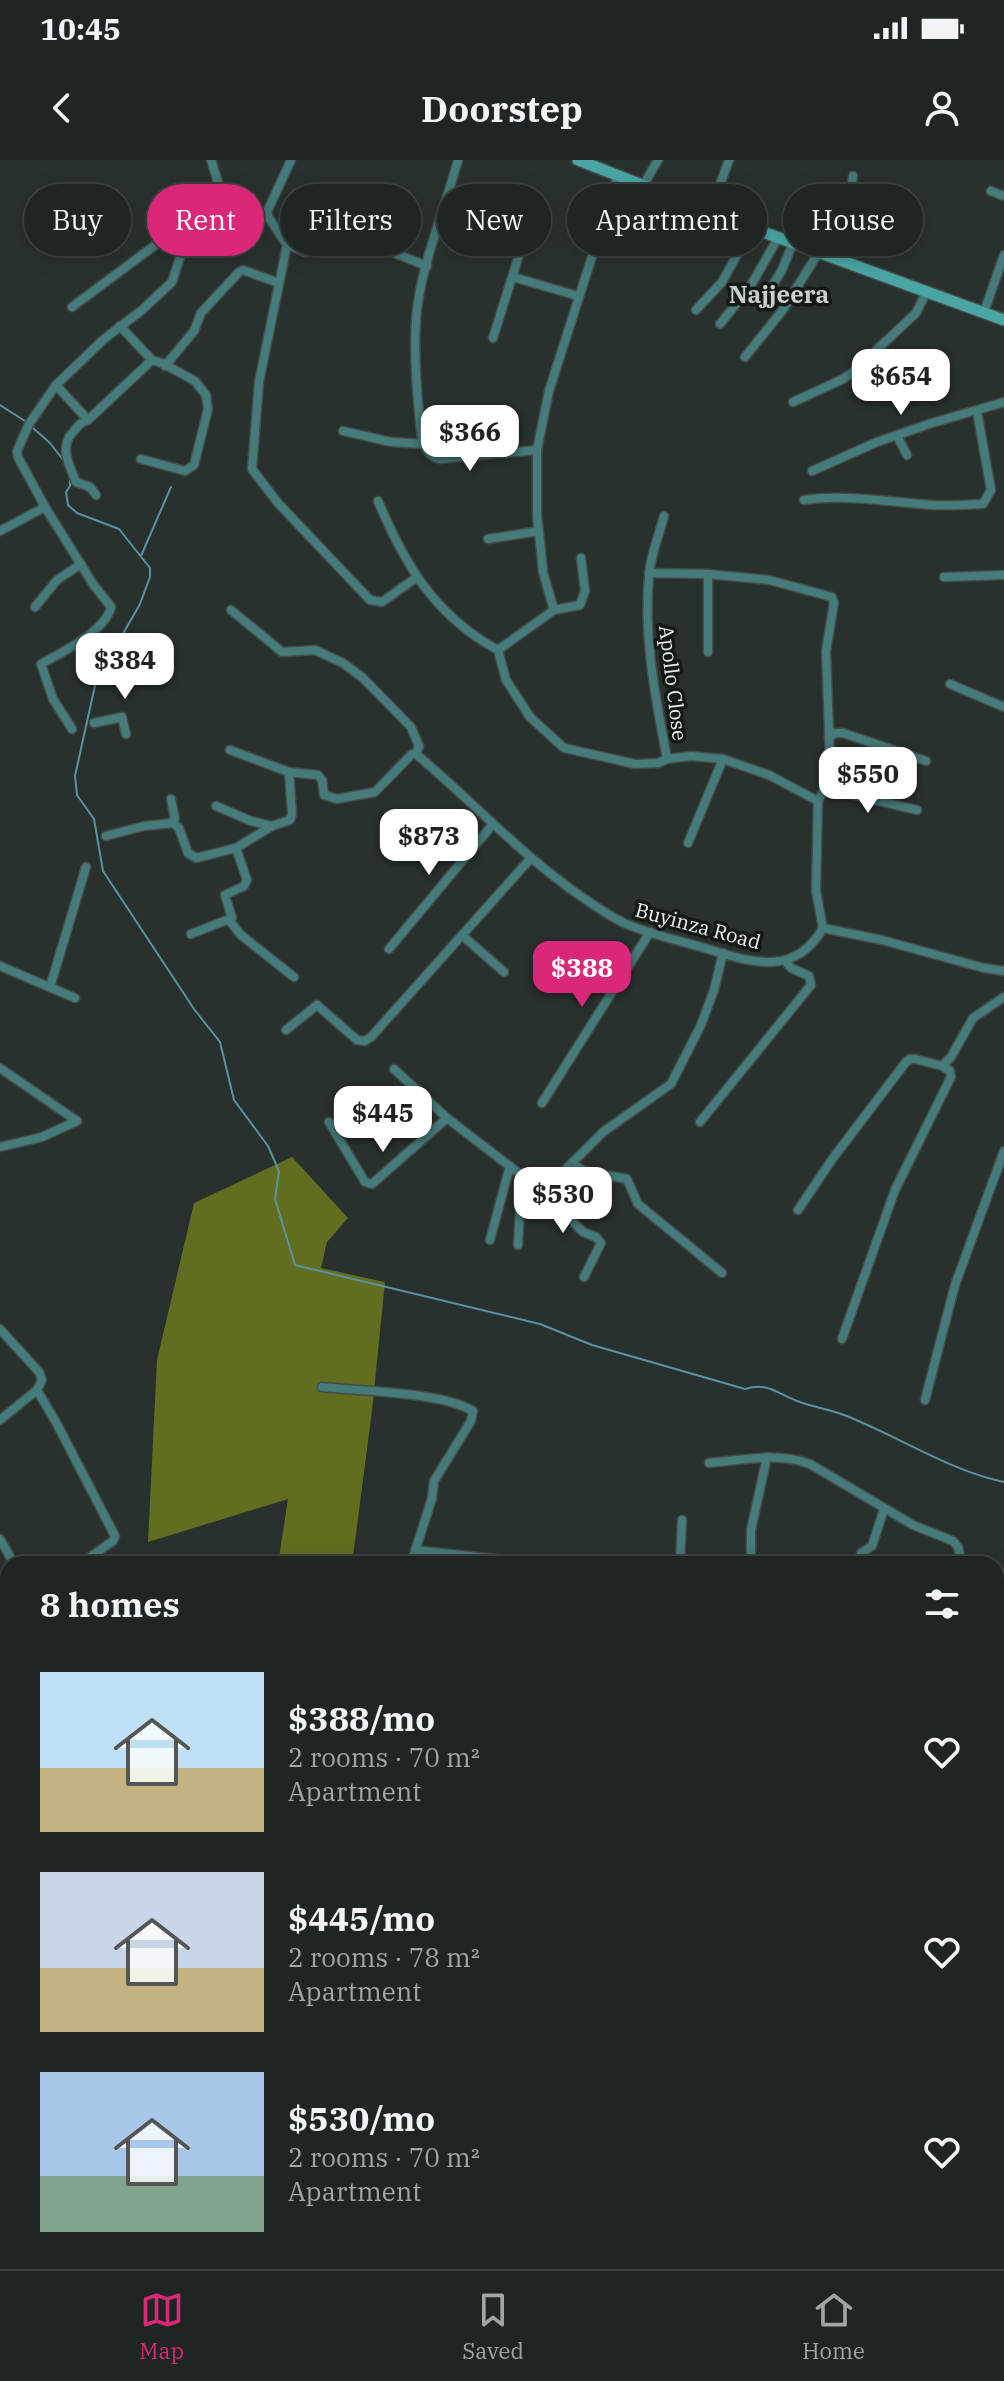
<!DOCTYPE html>
<html lang="en">
<head>
<meta charset="utf-8">
<style>
	body { margin:0; font-family:"IBM Plex Serif",serif; background:#272d2a; color:#f1f3f6; height:100vh; display:flex; flex-direction:column; font-size:30px; white-space:nowrap }
	* { box-sizing:border-box; margin:0 }
	p { font-size:26px; color:#a1a5a5 }
	.icon { flex:none; width:44px; height:44px; fill:none; stroke:currentColor; stroke-width:2; stroke-linecap:round; stroke-linejoin:round }
	.map { position:relative; flex:1; overflow:hidden }
	.side { position:absolute; left:0px; top:1396px; width:1004px; height:714px; display:flex; flex-direction:column; background:#1f2522; border-radius:24px 24px 0 0; box-shadow:0 4px 20px #0003,0 0 0 2px #3c4240 }
	.side>* { flex:none }
	.hud { position:absolute; left:24px; top:24px; width:956px; height:72px; display:flex; gap:16px }
	.price { position:absolute; translate:-50% -68px; padding:0 18px; border-radius:16px; background:#fff; color:#222; font-size:26px; line-height:52px; filter:drop-shadow(0 2px 4px #0008) }
	.price::after { content:''; position:absolute; left:50%; top:48px; width:24px; height:18px; margin-left:-12px; background:inherit; clip-path:polygon(0 0,100% 0,50% 100%) }
	.price.active { background:#db2777; color:#fff }
	ul { padding:0; list-style:none }
	li { display:flex; align-items:center; gap:24px; height:200px; padding:0 40px }
	li span { display:grid; place-items:center; flex:none; width:224px; height:160px; border-radius:0px; color:#555 }
	li>.icon { margin-inline-start:auto }
	span .icon { width:96px; height:96px; fill:#fffc; stroke-width:1 }
	li b { font-size:34px }
	h2 { display:flex; justify-content:space-between; align-items:center; height:96px; padding:0 40px; font-size:34px }
	.pill { padding:0 28px; border-radius:36px; background:#1f2522; box-shadow:0 4px 20px #0003,0 0 0 2px #3c4240; font-size:28px; line-height:72px }
	.pill.active { background:#db2777; color:#fff }
	.status { display:flex; justify-content:space-between; align-items:center; height:56px; padding:0 40px; background:#1f2522; direction:ltr }
	.status svg { height:22px; fill:currentColor }
	header { display:flex; justify-content:space-between; align-items:center; height:104px; padding:0 40px; background:#1f2522; font-size:36px; font-weight:700 }
	.dock { display:flex; justify-content:space-around; align-items:center; height:112px; border-top:2px solid #3c4240; background:#1f2522; font-size:22px; color:#a1a5a5 }
	.dock a { display:grid; justify-items:center; gap:4px }
	.dock .active { color:#db2777 }
	.map>svg:first-child { display:block }
	.forest { fill:#616e20 }
	.lines { fill:none; stroke-linecap:round; stroke-linejoin:round }
	.stream { stroke:#5b929f; stroke-width:2 }
	.street-casing { stroke:#444c49; stroke-width:11 }
	.secondary-casing { stroke:#444c49; stroke-width:14 }
	.street { stroke:#457b7a; stroke-width:8 }
	.secondary { stroke:#49a6a5; stroke-width:11 }
	.labels { text-anchor:middle; stroke-width:7; stroke-linejoin:round; paint-order:stroke }
	.street-label { font-size:20px; fill:#ecf1ef; stroke:#141816 }
	.quarter-label { font-size:24px; font-weight:bold; fill:#c5cfcb; stroke:#141816 }
</style>
</head>
<body>
<div class="status"><b>10:45</b><svg viewBox="0 0 49 12"><path d="M0 12V9h3v3zM5 12V6h3v6zM10 12V3h3v9zM15 12V0h3v12zM26 1h20v11H26zM47 4h2v5h-2z"/></svg></div>
<header><svg class="icon" aria-label="back" viewBox="0 0 24 24"><path d="M15 5l-7 7 7 7"/></svg>Doorstep<svg class="icon" aria-label="person" viewBox="0 0 24 24"><circle cx="12" cy="8" r="4"/><path d="M4 21q1-7 8-7t8 7"/></svg></header>
<div class="map">
<svg width="1004" height="2109" viewBox="0 0 1004 2109">
	<rect width="100%" height="100%" fill="#29312e"/>
	<polygon class="forest" points="292,997 348,1058 327,1082 321,1108 385,1122 372,1251 352,1404 278,1404 288,1339 148,1382 157,1200 194,1043"/>
	<g class="lines">
		<g class="stream">
			<polyline points="0,245 25,261"/>
			<polyline points="33,268 50,283 64,301"/>
			<path d="M70,318V326L66,332L68,345L77,353L119,369L150,408V417L140,444L96,521L75,616L77,635L94,659L103,711L194,849L220,882L234,940L268,986L279,1011L275,1039L295,1105L540,1164L592,1185L745,1229C768,1222 776,1233 797,1241C812,1247 829,1249 844,1255C896,1275 950,1311 1004,1322"/>
			<polyline points="141,396 171,327"/>
		</g>
		<g class="street-casing">
			<g id="street">
				<polyline points="211,0 221,32 221,41"/>
				<polyline points="291,0 267,52 269,58 287,85 259,222 252,309 278,343 370,440 382,442 417,417"/>
				<path d="M458,0C445,48 419,111 416,160C414,191 416,222 419,253C421,270 420,294 439,299L537,290"/>
				<polyline points="643,26 658,0"/>
				<polyline points="991,31 1004,36"/>
				<polyline points="710,52 729,0"/>
				<polyline points="366,82 427,106"/>
				<polyline points="287,85 306,92"/>
				<polyline points="839,99 853,16"/>
				<polyline points="513,117 578,136"/>
				<polyline points="766,136 782,110 793,83"/>
				<polyline points="72,147 158,83 183,89"/>
				<polyline points="696,150 722,122 752,68"/>
				<polyline points="984,152 1004,95"/>
				<polyline points="720,164 750,127 778,78"/>
				<polyline points="120,166 152,200 164,204 195,221 206,235 208,249 194,305 185,311 141,299"/>
				<polyline points="493,178 524,79"/>
				<polyline points="745,197 782,151 819,92"/>
				<polyline points="165,206 194,171 201,153 239,112 243,110 279,123"/>
				<path d="M56,225L88,260C81,262 78,266 73,272C59,286 69,305 76,322L90,327L96,335"/>
				<polyline points="793,242 843,219 853,212 916,153 927,131"/>
				<polyline points="88,260 152,200"/>
				<polyline points="343,271 391,282 423,284"/>
				<polyline points="897,276 907,295"/>
				<polyline points="812,311 877,282 932,263 1004,242"/>
				<path d="M804,340C847,334 890,342 932,345C949,346 966,345 983,344L991,330L977,251"/>
				<path d="M378,341C405,405 435,456 498,490"/>
				<path d="M664,356C659,376 650,396 649,416C643,477 656,540 667,599"/>
				<polyline points="0,371 45,347"/>
				<polyline points="488,379 539,371"/>
				<polyline points="649,413 708,414 708,492"/>
				<polyline points="708,414 769,420 832,437 834,443 826,491 830,598 823,632 818,641"/>
				<polyline points="944,417 1004,415"/>
				<polyline points="35,447 57,420 81,404"/>
				<polyline points="231,450 282,492 315,490 343,503 363,518 411,567 419,586 416,594"/>
				<polyline points="554,450 543,412 541,391 537,357 537,290 549,231 618,15"/>
				<polyline points="498,490 506,520 530,557 564,588 635,604 658,603 667,599 691,596 723,599 769,615 818,641 816,731 823,768"/>
				<polyline points="498,490 554,450 580,445 585,431 581,398"/>
				<polyline points="950,524 1004,547"/>
				<polyline points="94,563 122,557 126,574"/>
				<path d="M72,569L53,539L41,504C61,493 106,471 111,447L93,424L45,347L18,297L17,291L29,264L56,225L104,179L142,150L172,122L183,88L215,47L221,41L230,38L254,53L268,56"/>
				<polyline points="829,578 835,573 843,573 926,601"/>
				<path d="M230,590L289,612L318,615L322,620L324,635L337,639L375,632L412,594H416C472,641 522,696 582,737C595,746 609,756 624,763C651,775 682,781 711,790C756,804 796,815 823,768L882,780L984,808L1004,811"/>
				<polyline points="823,632 845,633 917,650"/>
				<polyline points="216,646 251,661 272,666"/>
				<polyline points="170,663 175,659 171,639"/>
				<polyline points="106,676 144,666 173,663 179,668 188,693 196,698 236,688 272,666 290,660 292,654 289,612"/>
				<polyline points="688,683 723,599"/>
				<polyline points="229,760 241,775 294,817"/>
				<polyline points="191,774 232,758 225,735 244,726 247,720 236,688"/>
				<polyline points="463,776 504,812"/>
				<polyline points="389,789 493,664"/>
				<polyline points="0,806 75,838"/>
				<polyline points="50,827 86,707"/>
				<polyline points="286,870 317,845 357,880 365,881 371,877 531,698"/>
				<polyline points="0,908 77,961"/>
				<polyline points="394,909 447,958 543,1032 603,972 671,924 701,865 714,830 723,793"/>
				<polyline points="542,943 650,772"/>
				<polyline points="329,962 365,1022 372,1024 447,958"/>
				<polyline points="700,962 811,825 809,816 791,808 785,801"/>
				<polyline points="0,987 42,977 77,961"/>
				<polyline points="572,1003 584,1011 627,1019 638,1044 722,1113"/>
				<polyline points="543,1032 583,1072 596,1077 601,1083 584,1117"/>
				<polyline points="798,1050 833,998 906,902 910,899 915,899 942,906 951,897 973,858 1004,837"/>
				<polyline points="490,1080 510,1006"/>
				<polyline points="518,1085 520,1050 526,1019"/>
				<polyline points="0,1169 39,1212 42,1220 37,1230 0,1260"/>
				<polyline points="842,1179 895,1030 951,917 950,911 942,906"/>
				<path d="M322,1227C360,1231 442,1232 473,1251L471,1261L434,1321L432,1338L411,1404"/>
				<polyline points="37,1230 57,1264 115,1376 113,1381 80,1404"/>
				<polyline points="925,1240 955,1125 1004,991"/>
				<path d="M709,1303C743,1300 778,1292 810,1304L913,1365L953,1381L958,1387L962,1404"/>
				<polyline points="0,1379 14,1404"/>
				<polyline points="415,1390 540,1404"/>
				<polyline points="861,1393 872,1386 884,1349"/>
				<polyline points="751,1396 751,1370 767,1297"/>
				<polyline points="680,1404 682,1360"/>
				<polyline points="996,1571 1004,1620"/>
				<polyline points="0,1602 8,1606"/>
				<polyline points="0,1676 8,1678"/>
				<polyline points="996,1764 1004,1764"/>
				<polyline points="0,1812 6,1817 8,1824"/>
				<polyline points="996,1897 1004,1901"/>
				<polyline points="0,1914 8,1825"/>
				<polyline points="996,2053 1004,2050"/>
				<polyline points="0,2094 8,2089"/>
				<polyline points="751,2102 753,2109"/>
				<polyline points="873,2102 874,2109"/>
				<polyline points="117,2109 119,2102"/>
			</g>
		</g>
		<g class="secondary-casing">
			<polyline id="secondary" points="578,0 752,68 1004,160"/>
		</g>
		<use href="#street" class="street"/>
		<use href="#secondary" class="secondary"/>
	</g>
	<g class="labels">
		<g class="street-label">
			<text transform="translate(673 523) rotate(83)" y="7">Apollo Close</text>
			<text transform="translate(698 766) rotate(15)" y="7">Buyinza Road</text>
		</g>
		<g class="quarter-label">
			<text x="779" y="143">Najjeera</text>
		</g>
	</g>
</svg>
<b class="price" style="left:901px;top:257px">$654</b>
<b class="price" style="left:470px;top:313px">$366</b>
<b class="price" style="left:125px;top:541px">$384</b>
<b class="price" style="left:868px;top:655px">$550</b>
<b class="price" style="left:429px;top:717px">$873</b>
<b class="price active" style="left:582px;top:849px">$388</b>
<b class="price" style="left:383px;top:994px">$445</b>
<b class="price" style="left:563px;top:1075px">$530</b>
<div class="hud">
<a class="pill">Buy</a>
<a class="pill active">Rent</a>
<a class="pill">Filters</a>
<a class="pill">New</a>
<a class="pill">Apartment</a>
<a class="pill">House</a>
</div>
<section class="side">
<h2>8 homes<svg class="icon" aria-label="filters" viewBox="0 0 24 24"><path d="M4 7h16M4 17h16"/><circle cx="9" cy="7" r="2"/><circle cx="15" cy="17" r="2"/></svg></h2>
<ul>
<li><span style="background:linear-gradient(#bfe0f5 60%,#c2b280 0)"><svg class="icon" aria-label="home" viewBox="0 0 24 24"><path d="M3 11l9-7 9 7M6 9v11h12V9"/></svg></span><div><b>$388/mo</b><p>2 rooms · 70 m²</p><p>Apartment</p></div><svg class="icon" aria-label="heart" viewBox="0 0 24 24"><path d="M12 20l-8-8c-3-5 5-10 8-4 3-6 11-1 8 4z"/></svg></li>
<li><span style="background:linear-gradient(#c9d6e8 60%,#c2b280 0)"><svg class="icon" aria-label="home" viewBox="0 0 24 24"><path d="M3 11l9-7 9 7M6 9v11h12V9"/></svg></span><div><b>$445/mo</b><p>2 rooms · 78 m²</p><p>Apartment</p></div><svg class="icon" aria-label="heart" viewBox="0 0 24 24"><path d="M12 20l-8-8c-3-5 5-10 8-4 3-6 11-1 8 4z"/></svg></li>
<li><span style="background:linear-gradient(#a9c7e8 65%,#7fa58c 0)"><svg class="icon" aria-label="home" viewBox="0 0 24 24"><path d="M3 11l9-7 9 7M6 9v11h12V9"/></svg></span><div><b>$530/mo</b><p>2 rooms · 70 m²</p><p>Apartment</p></div><svg class="icon" aria-label="heart" viewBox="0 0 24 24"><path d="M12 20l-8-8c-3-5 5-10 8-4 3-6 11-1 8 4z"/></svg></li>
</ul>
</section>
</div>
<nav class="dock">
<a class="active"><svg class="icon" aria-label="map" viewBox="0 0 24 24"><path d="M3 6l6-2 6 2 6-2v14l-6 2-6-2-6 2zM9 4v14M15 6v14"/></svg>Map</a>
<a><svg class="icon" aria-label="saved" viewBox="0 0 24 24"><path d="M7 4h10v16l-5-4-5 4z"/></svg>Saved</a>
<a><svg class="icon" aria-label="home" viewBox="0 0 24 24"><path d="M3 11l9-7 9 7M6 9v11h12V9"/></svg>Home</a>
</nav>
</body>
</html>
